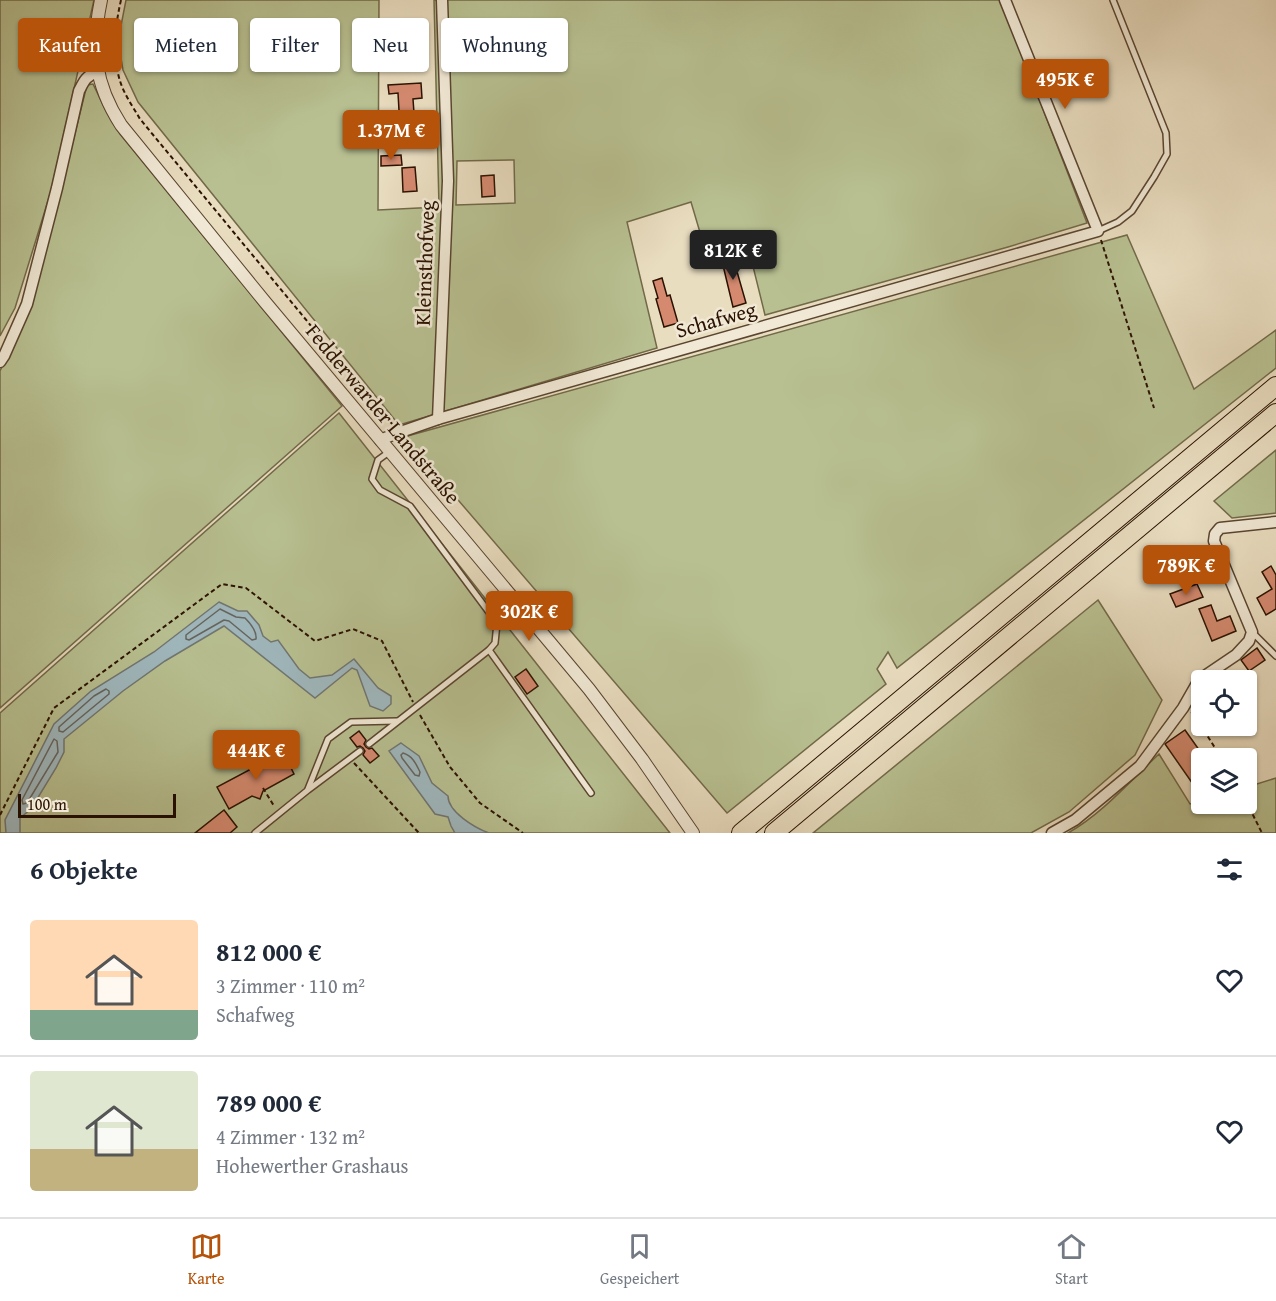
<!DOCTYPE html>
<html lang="de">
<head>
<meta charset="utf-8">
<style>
	body { margin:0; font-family:"Gentium Book Plus",serif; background:#f2f2f3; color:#1f2937; height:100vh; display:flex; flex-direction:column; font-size:22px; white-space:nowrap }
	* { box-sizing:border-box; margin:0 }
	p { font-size:20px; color:#747a83 }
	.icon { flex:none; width:33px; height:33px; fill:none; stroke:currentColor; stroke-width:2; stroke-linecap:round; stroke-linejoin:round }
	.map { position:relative; height:833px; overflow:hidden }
	.side { display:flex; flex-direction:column; background:#fff; flex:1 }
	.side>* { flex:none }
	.hud { position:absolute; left:18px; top:18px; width:600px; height:54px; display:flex; gap:12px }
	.controls { position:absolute; left:1191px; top:670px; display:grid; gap:12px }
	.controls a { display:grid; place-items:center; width:66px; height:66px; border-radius:6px; background:#fff; box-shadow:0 2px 4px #0004; font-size:30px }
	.scale { position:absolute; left:18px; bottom:15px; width:158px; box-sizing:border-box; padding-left:6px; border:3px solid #2b1200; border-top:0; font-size:16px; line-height:21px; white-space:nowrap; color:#2b1200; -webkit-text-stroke:4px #f1e9d6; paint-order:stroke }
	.price { position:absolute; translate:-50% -51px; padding:0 14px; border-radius:6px; background:#b45309; color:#fff; font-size:20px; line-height:39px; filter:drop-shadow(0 2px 3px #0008) }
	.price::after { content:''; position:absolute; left:50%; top:36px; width:18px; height:14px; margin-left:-9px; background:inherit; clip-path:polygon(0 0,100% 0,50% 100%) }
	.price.active { background:#222; color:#fff }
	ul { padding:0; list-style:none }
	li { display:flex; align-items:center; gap:18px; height:150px; padding:0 30px }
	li+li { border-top:2px solid #e0e1e3 }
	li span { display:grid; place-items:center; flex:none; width:168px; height:120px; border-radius:6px; color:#555 }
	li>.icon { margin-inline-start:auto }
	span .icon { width:72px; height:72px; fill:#fffc; stroke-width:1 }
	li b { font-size:26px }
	h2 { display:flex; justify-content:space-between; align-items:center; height:72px; padding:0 30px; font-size:26px }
	.pill { padding:0 21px; border-radius:6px; background:#fff; box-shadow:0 2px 4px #0004; font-size:21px; line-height:54px }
	.pill.active { background:#b45309; color:#fff }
	.tabs { display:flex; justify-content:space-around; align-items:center; height:84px; border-top:2px solid #e0e1e3; background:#fff; font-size:16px; color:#747a83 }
	.tabs a { display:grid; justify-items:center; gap:3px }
	.tabs .active { color:#b45309 }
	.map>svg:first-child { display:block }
	.green { fill:#b8c091; stroke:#726948; stroke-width:1.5; fill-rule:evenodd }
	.water { fill:#9fb8be; stroke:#717672; stroke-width:1.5 }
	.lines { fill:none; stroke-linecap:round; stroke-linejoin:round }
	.shore { stroke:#65655f; stroke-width:1.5 }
	.building { fill:#d58a70; stroke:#2b1200; stroke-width:1.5 }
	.service-casing { stroke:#5a4530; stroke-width:8 }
	.minor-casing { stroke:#5a4530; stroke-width:13 }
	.tertiary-casing { stroke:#5a4530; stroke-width:14 }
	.motorway-casing { stroke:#2b1200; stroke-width:20 }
	.path { stroke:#2b1200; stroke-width:2; stroke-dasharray:4.5 3; stroke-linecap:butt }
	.service { stroke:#f1e9d6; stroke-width:5 }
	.minor { stroke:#f1e9d6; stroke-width:10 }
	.tertiary { stroke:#f1e9d6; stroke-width:12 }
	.motorway { stroke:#e9ddc0; stroke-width:18 }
	.labels { text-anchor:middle; stroke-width:5; stroke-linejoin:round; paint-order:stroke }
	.street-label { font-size:21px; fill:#2b1200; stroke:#f1e9d6 }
</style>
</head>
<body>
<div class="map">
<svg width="1276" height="833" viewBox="0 0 1276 833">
	<rect width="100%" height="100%" fill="#e9ddc0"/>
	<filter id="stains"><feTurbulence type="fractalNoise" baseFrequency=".00333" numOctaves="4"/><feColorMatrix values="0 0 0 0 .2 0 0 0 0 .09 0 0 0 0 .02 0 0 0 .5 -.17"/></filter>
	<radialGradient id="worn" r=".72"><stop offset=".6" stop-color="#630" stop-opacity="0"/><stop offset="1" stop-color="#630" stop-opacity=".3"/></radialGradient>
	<g class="green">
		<polygon points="0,0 94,0 51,191 15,308 0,336"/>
		<path d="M126,0H379L378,210L439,207L434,0H1001L1087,223L1008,247L765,315L746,238L704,246L691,202L627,222L657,348L399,425L138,102L123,70L118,41ZM514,160L515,203L456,205L457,161Z"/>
		<polygon points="93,84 105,109 120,134 342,406 0,708 0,371 32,305 87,85"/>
		<polygon points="1127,235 1194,389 1276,330 1276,368 897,668 888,652 877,669 886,684 727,813 404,437"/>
		<polygon points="339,413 670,833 0,833 0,713"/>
		<polygon points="1276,450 1276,513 1232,518 1214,501"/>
		<polygon points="1098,600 1162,700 1135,755 1069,812 1031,833 813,833"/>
		<path d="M1159,754L1190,804L1201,801L1202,804H1246L1247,787L1276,778V833H1068C1102,814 1130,781 1159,754Z"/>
	</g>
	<g class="water">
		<polygon points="219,602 238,611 247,611 259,625 263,636 271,642 278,640 299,669 310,678 332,675 354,659 378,688 391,696 391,704 383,711 370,706 357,670 352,668 315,698 224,626 165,661 123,691 64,739 64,752 56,768 31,809 20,818 20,833 6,833 5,820 54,724 91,691 154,652"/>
		<path d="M401,743L419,756L432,783L448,796C448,812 475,828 489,833H455L451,826L448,817L435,814L389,751Z"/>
	</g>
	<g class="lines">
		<g class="shore">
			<path d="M220,609L236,617L245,618C251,624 257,631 256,639L252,640L229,621L224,620L189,640L186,639V635Z"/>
			<polygon points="106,689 109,691 109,694 63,732 59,731 59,727 94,696"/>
			<polygon points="54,739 57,741 58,752 27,803 23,804 22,800"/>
			<path d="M403,753C413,756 416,764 420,772L419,776L415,775L402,758L401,755Z"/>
		</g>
	</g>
	<g class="building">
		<polygon points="413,34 413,55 398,56 397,35"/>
		<polygon points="421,83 422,98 413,99 415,127 400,128 398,93 389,94 388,85"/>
		<polygon points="401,155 402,165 381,166 381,156"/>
		<polygon points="415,167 417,191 403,192 402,168"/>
		<polygon points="494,175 495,196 482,197 481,176"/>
		<polygon points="732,254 746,303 733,307 721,257"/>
		<polygon points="662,278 667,296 670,295 678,323 664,327 656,299 658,298 653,281"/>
		<polygon points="1271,566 1276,575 1276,609 1266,615 1257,598 1272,589 1262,572"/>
		<polygon points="1197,584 1203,597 1176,607 1170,594"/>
		<polygon points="1211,605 1217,621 1230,616 1236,631 1212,641 1199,609"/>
		<polygon points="1257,648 1265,660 1249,671 1241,660"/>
		<polygon points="526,669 538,686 527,694 515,677"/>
		<polygon points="1185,730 1202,754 1202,797 1165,744"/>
		<polygon points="359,731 366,740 364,744 366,747 369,749 372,748 379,756 370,763 363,755 365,751 363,748 360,746 357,747 350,738"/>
		<polygon points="283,752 294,774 263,791 260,799 252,796 229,809 217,787"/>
		<polygon points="224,810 237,827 230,833 195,833"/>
	</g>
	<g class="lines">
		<g class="service-casing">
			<g id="service">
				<polyline points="1098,231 1118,222 1132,211 1154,177 1167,154 1166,133 1113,0"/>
				<polyline points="1252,632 1276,656"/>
				<polyline points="489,650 591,793"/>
				<polyline points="369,744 489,650 495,643 497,623 410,506 380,490 372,479 378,460 389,452"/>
				<polyline points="308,789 328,739 351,722 397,721"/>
				<polyline points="255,833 308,790 360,751"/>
			</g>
		</g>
		<g class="minor-casing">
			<g id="minor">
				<path d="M0,362L4,356L27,304L57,188L79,91C84,81 86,76 97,72"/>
				<polyline points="438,419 448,181 442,0"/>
				<polyline points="380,440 395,434 438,419 1098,231 1005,0"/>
				<polyline points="1052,833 1075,820 1140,766 1183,708 1199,680 1236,655 1249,641 1252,632 1214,541 1215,534 1220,528 1276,522"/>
			</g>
		</g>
		<g class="tertiary-casing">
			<path id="tertiary" d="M101,0C91,48 94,83 121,125L265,302L589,689L642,759L693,833"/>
		</g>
		<g class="motorway-casing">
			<g id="motorway">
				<polyline points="741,833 1276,386"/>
				<polyline points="774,833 1276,413"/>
			</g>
		</g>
		<g class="path">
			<path d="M121,0C115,26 112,55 120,81C124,94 133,107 140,119L393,425"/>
			<polyline points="1101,240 1154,408"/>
			<polyline points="1191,712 1193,713 1222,759"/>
			<polyline points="420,715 450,767 480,803 523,833"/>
			<polyline points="354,763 419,833"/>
			<polyline points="263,788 274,806"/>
			<polyline points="1246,801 1262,833"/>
			<polyline points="0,815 54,708 222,584 246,588 315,641 353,629 382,641 413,702"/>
		</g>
		<use href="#service" class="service"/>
		<use href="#minor" class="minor"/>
		<use href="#tertiary" class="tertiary"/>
		<use href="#motorway" class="motorway"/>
	</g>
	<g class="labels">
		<g class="street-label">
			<text transform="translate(425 263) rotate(-88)" y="7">Kleinsthofweg</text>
			<text transform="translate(716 320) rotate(-16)" y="7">Schafweg</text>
			<text transform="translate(383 414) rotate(50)" y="7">Fedderwarder Landstraße</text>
		</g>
	</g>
	<rect width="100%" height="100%" filter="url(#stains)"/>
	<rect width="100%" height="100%" fill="url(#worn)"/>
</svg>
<div class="controls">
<a><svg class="icon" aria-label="locate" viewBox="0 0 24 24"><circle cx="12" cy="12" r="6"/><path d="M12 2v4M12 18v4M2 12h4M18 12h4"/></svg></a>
<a><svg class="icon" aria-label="layers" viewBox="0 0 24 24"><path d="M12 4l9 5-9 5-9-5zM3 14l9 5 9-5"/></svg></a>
</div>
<div class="scale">100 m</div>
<b class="price" style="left:1065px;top:110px">495K €</b>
<b class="price" style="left:391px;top:161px">1.37M €</b>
<b class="price active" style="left:733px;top:281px">812K €</b>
<b class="price" style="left:1186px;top:596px">789K €</b>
<b class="price" style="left:529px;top:642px">302K €</b>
<b class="price" style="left:256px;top:781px">444K €</b>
<div class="hud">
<a class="pill active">Kaufen</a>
<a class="pill">Mieten</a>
<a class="pill">Filter</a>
<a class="pill">Neu</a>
<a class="pill">Wohnung</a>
</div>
</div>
<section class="side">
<h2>6 Objekte<svg class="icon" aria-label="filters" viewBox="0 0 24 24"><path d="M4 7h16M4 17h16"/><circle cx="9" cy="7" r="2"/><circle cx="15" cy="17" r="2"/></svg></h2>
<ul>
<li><span style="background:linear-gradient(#ffd9b3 75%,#7fa58c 0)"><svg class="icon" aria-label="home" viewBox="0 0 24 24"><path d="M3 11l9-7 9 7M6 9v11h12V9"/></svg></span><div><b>812 000 €</b><p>3 Zimmer · 110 m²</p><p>Schafweg</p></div><svg class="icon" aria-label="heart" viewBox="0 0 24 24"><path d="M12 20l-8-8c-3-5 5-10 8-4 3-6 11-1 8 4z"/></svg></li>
<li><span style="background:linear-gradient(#dfe7d0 65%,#c2b280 0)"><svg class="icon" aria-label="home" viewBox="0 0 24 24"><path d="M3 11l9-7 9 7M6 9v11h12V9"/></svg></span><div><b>789 000 €</b><p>4 Zimmer · 132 m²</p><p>Hohewerther Grashaus</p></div><svg class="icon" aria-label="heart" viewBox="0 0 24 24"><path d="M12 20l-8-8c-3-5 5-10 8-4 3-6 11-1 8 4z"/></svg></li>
</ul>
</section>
<nav class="tabs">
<a class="active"><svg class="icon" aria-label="map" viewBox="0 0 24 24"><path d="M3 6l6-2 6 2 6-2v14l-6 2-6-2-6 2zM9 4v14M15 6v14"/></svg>Karte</a>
<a><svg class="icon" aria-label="saved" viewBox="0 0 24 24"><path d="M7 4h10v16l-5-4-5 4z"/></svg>Gespeichert</a>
<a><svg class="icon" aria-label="home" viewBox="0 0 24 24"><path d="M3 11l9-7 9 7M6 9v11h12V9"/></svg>Start</a>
</nav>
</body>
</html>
